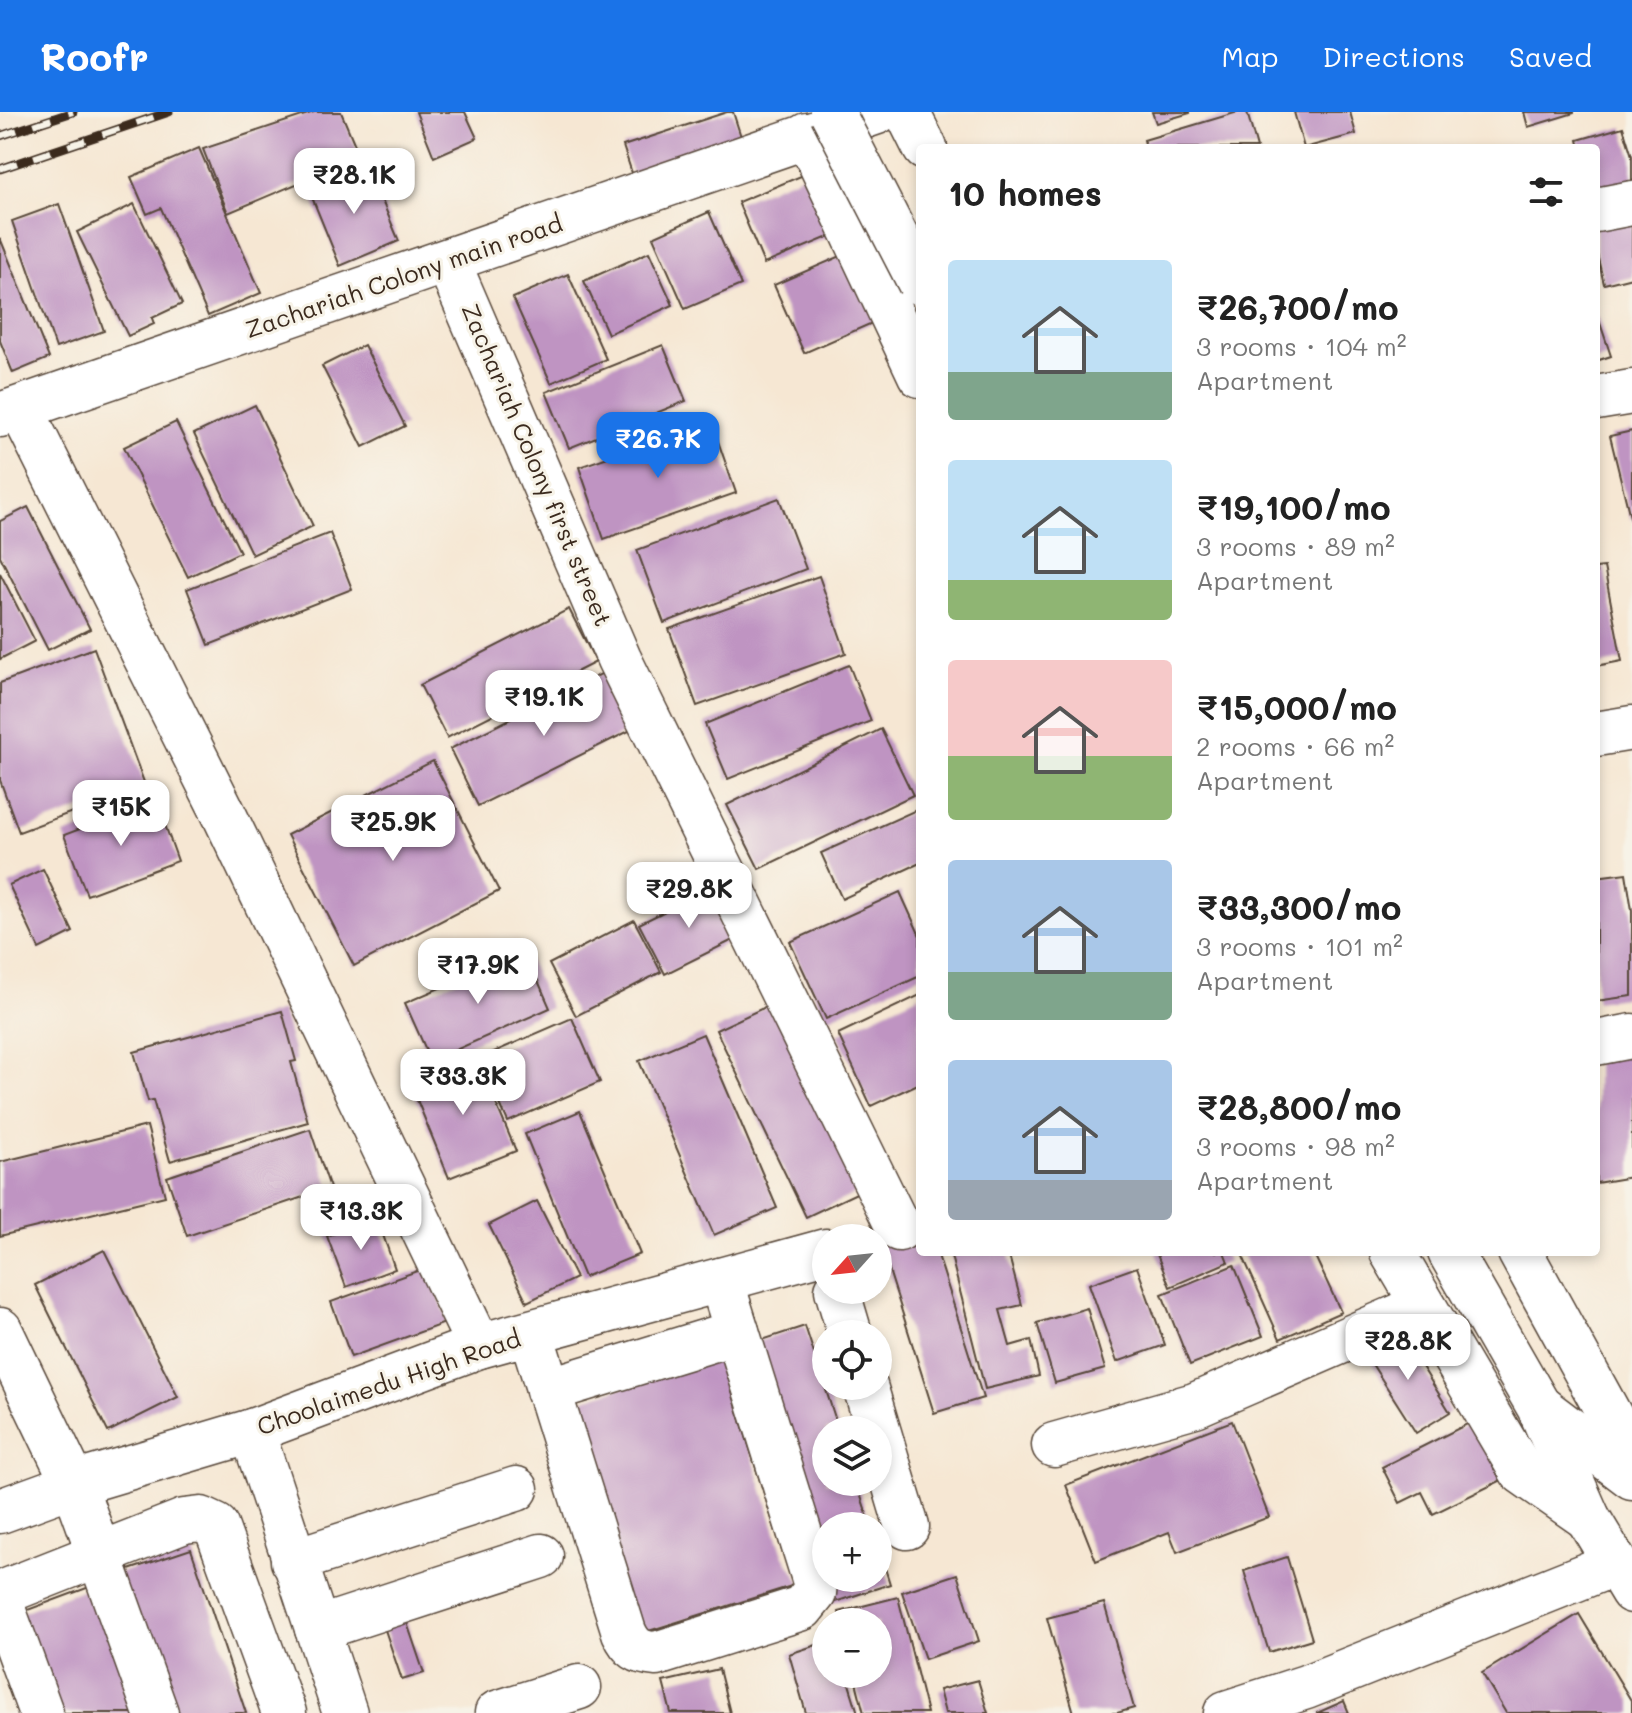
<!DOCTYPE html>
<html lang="en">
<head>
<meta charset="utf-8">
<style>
	body { margin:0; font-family:Mali,sans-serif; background:#f6f6f6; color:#222; height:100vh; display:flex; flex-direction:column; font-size:30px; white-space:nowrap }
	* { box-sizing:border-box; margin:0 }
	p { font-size:26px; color:#767676 }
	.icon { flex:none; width:44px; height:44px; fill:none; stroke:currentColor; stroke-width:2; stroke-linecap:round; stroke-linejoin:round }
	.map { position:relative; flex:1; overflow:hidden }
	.details { position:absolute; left:916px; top:32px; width:684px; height:1112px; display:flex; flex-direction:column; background:#fff; border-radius:8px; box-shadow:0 4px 12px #0003 }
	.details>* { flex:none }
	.needle { width:52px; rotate:243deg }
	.fabs { position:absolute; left:812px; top:1112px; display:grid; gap:16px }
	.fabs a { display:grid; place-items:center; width:80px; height:80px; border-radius:50%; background:#fff; box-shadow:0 4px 12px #0003; font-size:40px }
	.price { position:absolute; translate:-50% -68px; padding:0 18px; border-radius:16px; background:#fff; color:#222; font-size:26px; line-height:52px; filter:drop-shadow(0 2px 4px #0008) }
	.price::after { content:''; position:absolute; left:50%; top:48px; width:24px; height:18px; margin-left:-12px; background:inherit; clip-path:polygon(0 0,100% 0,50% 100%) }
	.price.on { background:#1a73e8; color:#fff }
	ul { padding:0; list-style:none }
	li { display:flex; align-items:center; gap:24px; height:200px; padding:0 32px }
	li span { display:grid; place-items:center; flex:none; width:224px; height:160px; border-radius:8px; color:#555 }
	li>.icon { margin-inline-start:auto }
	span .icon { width:96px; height:96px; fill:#fffc; stroke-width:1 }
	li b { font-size:34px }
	h2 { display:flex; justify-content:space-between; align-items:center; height:96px; padding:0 32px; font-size:34px }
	header { display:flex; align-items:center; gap:48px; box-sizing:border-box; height:112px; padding:0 40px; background:#1a73e8; color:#fff }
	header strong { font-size:38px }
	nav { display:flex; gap:44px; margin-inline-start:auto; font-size:28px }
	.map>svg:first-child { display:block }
	.building { fill:#bf94c2 }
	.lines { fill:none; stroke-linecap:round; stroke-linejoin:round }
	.minor-casing { stroke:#574639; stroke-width:47 }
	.major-casing { stroke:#574639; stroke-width:47 }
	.minor { stroke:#fff; stroke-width:44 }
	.major { stroke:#fff; stroke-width:44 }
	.rail-casing { stroke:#3b2a1e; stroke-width:9 }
	.rail { stroke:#f7f3e8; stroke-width:6; stroke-dasharray:18; stroke-linecap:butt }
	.major-bridge-casing { stroke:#574639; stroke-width:47; stroke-linecap:butt }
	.major-bridge { stroke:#fff; stroke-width:44 }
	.labels { text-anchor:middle; stroke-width:6; stroke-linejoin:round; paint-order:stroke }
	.street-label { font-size:24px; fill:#3b2a1e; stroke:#f7f3e8 }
</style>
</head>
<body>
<header>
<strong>Roofr</strong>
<nav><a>Map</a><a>Directions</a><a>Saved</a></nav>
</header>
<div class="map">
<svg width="1632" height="1601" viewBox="0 0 1632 1601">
	<rect width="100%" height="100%" fill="#f7f3e8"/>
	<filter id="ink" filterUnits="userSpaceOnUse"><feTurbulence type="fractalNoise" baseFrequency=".0125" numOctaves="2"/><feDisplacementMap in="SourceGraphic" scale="16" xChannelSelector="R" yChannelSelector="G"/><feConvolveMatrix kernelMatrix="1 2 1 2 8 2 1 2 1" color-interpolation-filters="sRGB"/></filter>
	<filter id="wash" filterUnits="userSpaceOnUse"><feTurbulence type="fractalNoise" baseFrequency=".006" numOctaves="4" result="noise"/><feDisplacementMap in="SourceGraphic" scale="32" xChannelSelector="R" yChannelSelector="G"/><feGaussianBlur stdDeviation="1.8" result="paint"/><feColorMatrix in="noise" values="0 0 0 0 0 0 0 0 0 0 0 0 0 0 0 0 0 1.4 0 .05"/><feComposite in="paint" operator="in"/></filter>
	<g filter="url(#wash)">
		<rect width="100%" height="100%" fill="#f6e7d3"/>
		<g id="blocks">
			<g class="building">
				<polygon points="314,0 341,0 360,45 228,101 203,37"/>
				<polygon points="416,0 465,0 477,26 434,45"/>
				<polygon points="727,0 733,0 743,31 634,67 623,34"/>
				<polygon points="1152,0 1190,0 1190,1 1156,11"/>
				<polygon points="1238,0 1247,0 1257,36 1146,36 1144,28"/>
				<polygon points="1294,0 1350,0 1356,22 1304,36"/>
				<polygon points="1524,0 1574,0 1574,1 1528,15"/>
				<polygon points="1623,15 1632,44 1632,71 1596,82 1596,36 1580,36 1578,28"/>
				<polygon points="199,36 261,181 208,204 161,96 147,102 131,65"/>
				<polygon points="367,53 399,129 340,154 309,78"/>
				<polygon points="813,59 838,121 764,152 738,90"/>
				<polygon points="59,92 104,219 56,236 12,109"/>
				<polygon points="134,92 182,192 152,206 154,212 128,224 77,120"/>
				<polygon points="1632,98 1632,165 1604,172 1596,138 1596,107"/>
				<polygon points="709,100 741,173 685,197 653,125"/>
				<polygon points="0,126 49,246 13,261 0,229"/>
				<polygon points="649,140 673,193 608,222 584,169"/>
				<polygon points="850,140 879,208 804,241 774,173"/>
				<polygon points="568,162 606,247 551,271 513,186"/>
				<polygon points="1596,199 1611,244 1596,249"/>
				<polygon points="364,233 405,314 363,335 322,254"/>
				<polygon points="663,233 686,289 569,336 546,280"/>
				<polygon points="255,293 313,414 252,443 194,322"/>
				<polygon points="711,309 736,381 604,427 579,355"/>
				<polygon points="176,310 240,440 188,465 124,335"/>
				<polygon points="1632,319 1632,409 1631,409 1610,324"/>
				<polygon points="779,386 806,457 664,511 637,438"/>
				<polygon points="28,395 90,517 48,538 0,444 0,409"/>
				<polygon points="330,421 352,477 209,533 187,477"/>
				<polygon points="1604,455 1622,549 1596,554 1596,456"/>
				<polygon points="0,461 35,529 0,547"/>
				<polygon points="819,464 846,541 697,594 669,517"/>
				<polygon points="569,497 596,550 447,626 420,573"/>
				<polygon points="94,536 145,673 19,720 0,668 0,571"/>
				<polygon points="849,553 871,609 728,667 705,612"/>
				<polygon points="609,558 637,615 478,694 450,637"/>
				<polygon points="881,617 913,683 759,757 727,693"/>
				<polygon points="433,649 499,779 354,854 287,723"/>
				<polygon points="156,688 178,749 87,783 64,723"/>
				<polygon points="916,698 920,708 920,751 842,787 821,741"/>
				<polygon points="43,757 73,820 39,837 9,773"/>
				<polygon points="1626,761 1632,798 1632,884 1596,889 1596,765"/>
				<polygon points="714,775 739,825 665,862 639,812"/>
				<polygon points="900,780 920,824 920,864 826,907 790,830"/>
				<polygon points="634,808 661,860 576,904 549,852"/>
				<polygon points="525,839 550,896 431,949 405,891"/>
				<polygon points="920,883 920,971 871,994 838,922"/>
				<polygon points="774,891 863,1078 806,1105 716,918"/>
				<polygon points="282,899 296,949 291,950 308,1010 170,1049 153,988 148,989 134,940"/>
				<polygon points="572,906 600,970 508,1010 480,946"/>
				<polygon points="703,922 777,1096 714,1123 639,949"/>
				<polygon points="1632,931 1632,1065 1596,1071 1596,937"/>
				<polygon points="476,944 516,1039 449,1066 410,971"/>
				<polygon points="580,999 640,1142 584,1165 525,1022"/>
				<polygon points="147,1014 165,1084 0,1124 0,1050"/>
				<polygon points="310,1017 330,1076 187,1124 167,1065"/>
				<polygon points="537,1089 576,1166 527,1190 489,1113"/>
				<polygon points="377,1106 395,1157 346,1175 327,1124"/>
				<polygon points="920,1121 920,1140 937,1140 983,1286 934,1301 881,1133"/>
				<polygon points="104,1138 178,1285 108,1320 35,1173"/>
				<polygon points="950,1140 1008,1140 1022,1193 1000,1198 1010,1234 1031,1228 1039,1264 985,1277"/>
				<polygon points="1156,1140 1224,1140 1228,1150 1170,1175"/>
				<polygon points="1241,1140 1313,1140 1341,1200 1280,1227"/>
				<polygon points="1234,1153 1263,1224 1190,1253 1162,1182"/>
				<polygon points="428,1155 448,1210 351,1245 331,1190"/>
				<polygon points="1137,1155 1165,1233 1117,1250 1089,1172"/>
				<polygon points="1087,1196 1105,1257 1055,1271 1037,1211"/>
				<polygon points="805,1214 839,1318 826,1318 826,1370 856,1370 871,1414 826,1414 826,1466 878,1466 879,1437 890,1472 829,1492 744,1234"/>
				<polygon points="1400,1219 1450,1300 1416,1321 1365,1241"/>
				<polygon points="728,1242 739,1275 731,1277 783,1442 801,1471 636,1523 563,1294"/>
				<polygon points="1483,1304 1512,1363 1433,1402 1422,1380 1400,1391 1382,1355"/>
				<polygon points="1232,1309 1269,1405 1177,1440 1169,1420 1096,1449 1066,1373"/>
				<polygon points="191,1437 246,1601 164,1601 117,1462"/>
				<polygon points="1287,1445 1312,1527 1269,1540 1244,1459"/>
				<polygon points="957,1462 979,1529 925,1547 902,1480"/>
				<polygon points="92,1474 140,1601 51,1601 14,1503"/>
				<polygon points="898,1485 927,1601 864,1601 854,1562 878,1562 878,1510 841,1510 839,1500"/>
				<polygon points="1104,1491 1134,1596 1117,1601 1074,1601 1047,1506"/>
				<polygon points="404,1502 424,1561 402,1568 382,1509"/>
				<polygon points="1579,1502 1632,1590 1632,1601 1506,1601 1482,1561"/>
				<polygon points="826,1530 826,1562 846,1562 858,1601 806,1601 789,1542"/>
				<polygon points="719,1557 730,1601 671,1601 663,1570"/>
				<polygon points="978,1568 988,1601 945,1601 939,1578"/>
				<polygon points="1344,1589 1349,1601 1317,1601"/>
			</g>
		</g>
	</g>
	<g filter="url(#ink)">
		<use href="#blocks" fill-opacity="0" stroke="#574639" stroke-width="2"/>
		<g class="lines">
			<g class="minor-casing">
				<g id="minor">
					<polyline points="907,0 925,36"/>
					<polyline points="807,23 920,263"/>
					<polyline points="1596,98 1632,91"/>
					<polyline points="448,150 619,547 899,1117"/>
					<polyline points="1596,286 1632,280"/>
					<polyline points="21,297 220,694 479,1234"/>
					<polyline points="0,303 877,0"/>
					<polyline points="1596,622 1632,616"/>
					<polyline points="1596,931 1632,924"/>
					<polyline points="1392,1140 1522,1360 1588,1406"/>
					<polyline points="1520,1140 1632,1344"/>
					<polyline points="837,1178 850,1222"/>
					<polyline points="0,1218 74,1372 156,1601"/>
					<path d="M531,1222L624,1520C631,1536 639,1541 656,1542L802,1496L814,1481L815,1470L721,1168"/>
					<polyline points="865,1274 907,1415"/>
					<polyline points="548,1278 737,1220"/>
					<polyline points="252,1319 345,1601"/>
					<polyline points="1054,1333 1195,1293 1423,1194"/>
					<polyline points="0,1399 74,1372 252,1319 479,1234 826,1139"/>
					<polyline points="293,1449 516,1377"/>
					<polyline points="317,1517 541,1444"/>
					<polyline points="41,1601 3,1497 3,1487 9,1478 184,1409 201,1407 216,1414 284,1601"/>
					<polyline points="497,1601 579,1575"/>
					<polyline points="1226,1601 1306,1575 1614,1452"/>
				</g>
			</g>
			<g class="major-casing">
				<g id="major">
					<polyline points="1450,1140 1539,1295 1588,1406 1632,1479"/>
					<polyline points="1541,1296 1632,1365"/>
				</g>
			</g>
			<use href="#minor" class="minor"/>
			<use href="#major" class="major"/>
			<g class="rail-casing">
				<g id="rail">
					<polyline points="0,24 73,0"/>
					<polyline points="0,57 169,0"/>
				</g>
			</g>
			<use href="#rail" class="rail"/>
			<g class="major-bridge-casing">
				<polyline id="major-bridge" points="832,0 920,171"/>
			</g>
			<use href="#major-bridge" class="major-bridge"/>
		</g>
	</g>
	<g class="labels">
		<g class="street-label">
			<text transform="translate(404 165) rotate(-19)" y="8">Zachariah Colony main road</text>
			<text transform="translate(536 353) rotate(67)" y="8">Zachariah Colony first street</text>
			<text transform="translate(389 1271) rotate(-19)" y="8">Choolaimedu High Road</text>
		</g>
	</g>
</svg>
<div class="fabs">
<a><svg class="needle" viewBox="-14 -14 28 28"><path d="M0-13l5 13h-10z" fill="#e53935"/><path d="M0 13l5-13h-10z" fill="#767676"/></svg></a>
<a><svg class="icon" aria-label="locate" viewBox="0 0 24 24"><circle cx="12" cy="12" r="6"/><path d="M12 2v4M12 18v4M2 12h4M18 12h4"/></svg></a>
<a><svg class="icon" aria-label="layers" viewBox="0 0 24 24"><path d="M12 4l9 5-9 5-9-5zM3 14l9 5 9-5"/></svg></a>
<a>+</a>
<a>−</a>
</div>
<b class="price" style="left:354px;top:104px">₹28.1K</b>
<b class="price on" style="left:658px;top:368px">₹26.7K</b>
<b class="price" style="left:544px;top:626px">₹19.1K</b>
<b class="price" style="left:121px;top:736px">₹15K</b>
<b class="price" style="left:393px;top:751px">₹25.9K</b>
<b class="price" style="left:689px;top:818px">₹29.8K</b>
<b class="price" style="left:478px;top:894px">₹17.9K</b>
<b class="price" style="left:463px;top:1005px">₹33.3K</b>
<b class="price" style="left:361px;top:1140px">₹13.3K</b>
<b class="price" style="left:1408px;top:1270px">₹28.8K</b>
<section class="details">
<h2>10 homes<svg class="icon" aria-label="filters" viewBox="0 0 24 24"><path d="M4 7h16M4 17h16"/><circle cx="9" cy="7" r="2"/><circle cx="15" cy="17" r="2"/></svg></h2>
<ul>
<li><span style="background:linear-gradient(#bfe0f5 70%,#7fa58c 0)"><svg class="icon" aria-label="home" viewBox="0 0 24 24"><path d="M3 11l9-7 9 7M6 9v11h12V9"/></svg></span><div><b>₹26,700/mo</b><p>3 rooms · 104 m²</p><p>Apartment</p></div></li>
<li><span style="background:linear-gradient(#bfe0f5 75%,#8fb573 0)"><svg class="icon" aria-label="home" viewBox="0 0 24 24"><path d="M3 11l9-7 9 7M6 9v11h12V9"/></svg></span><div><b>₹19,100/mo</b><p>3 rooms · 89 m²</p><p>Apartment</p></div></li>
<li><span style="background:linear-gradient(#f6c9c9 60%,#8fb573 0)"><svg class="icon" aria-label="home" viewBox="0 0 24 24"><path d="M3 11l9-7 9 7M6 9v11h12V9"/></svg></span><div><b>₹15,000/mo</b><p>2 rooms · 66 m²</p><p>Apartment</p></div></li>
<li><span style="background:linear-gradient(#a9c7e8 70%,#7fa58c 0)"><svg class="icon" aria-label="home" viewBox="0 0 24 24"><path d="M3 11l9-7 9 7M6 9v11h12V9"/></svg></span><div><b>₹33,300/mo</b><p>3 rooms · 101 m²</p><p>Apartment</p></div></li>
<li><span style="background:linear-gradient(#a9c7e8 75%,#9aa5b1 0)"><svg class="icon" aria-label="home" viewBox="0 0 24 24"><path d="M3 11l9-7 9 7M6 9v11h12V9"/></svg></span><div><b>₹28,800/mo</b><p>3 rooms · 98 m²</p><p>Apartment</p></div></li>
</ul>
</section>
</div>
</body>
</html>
